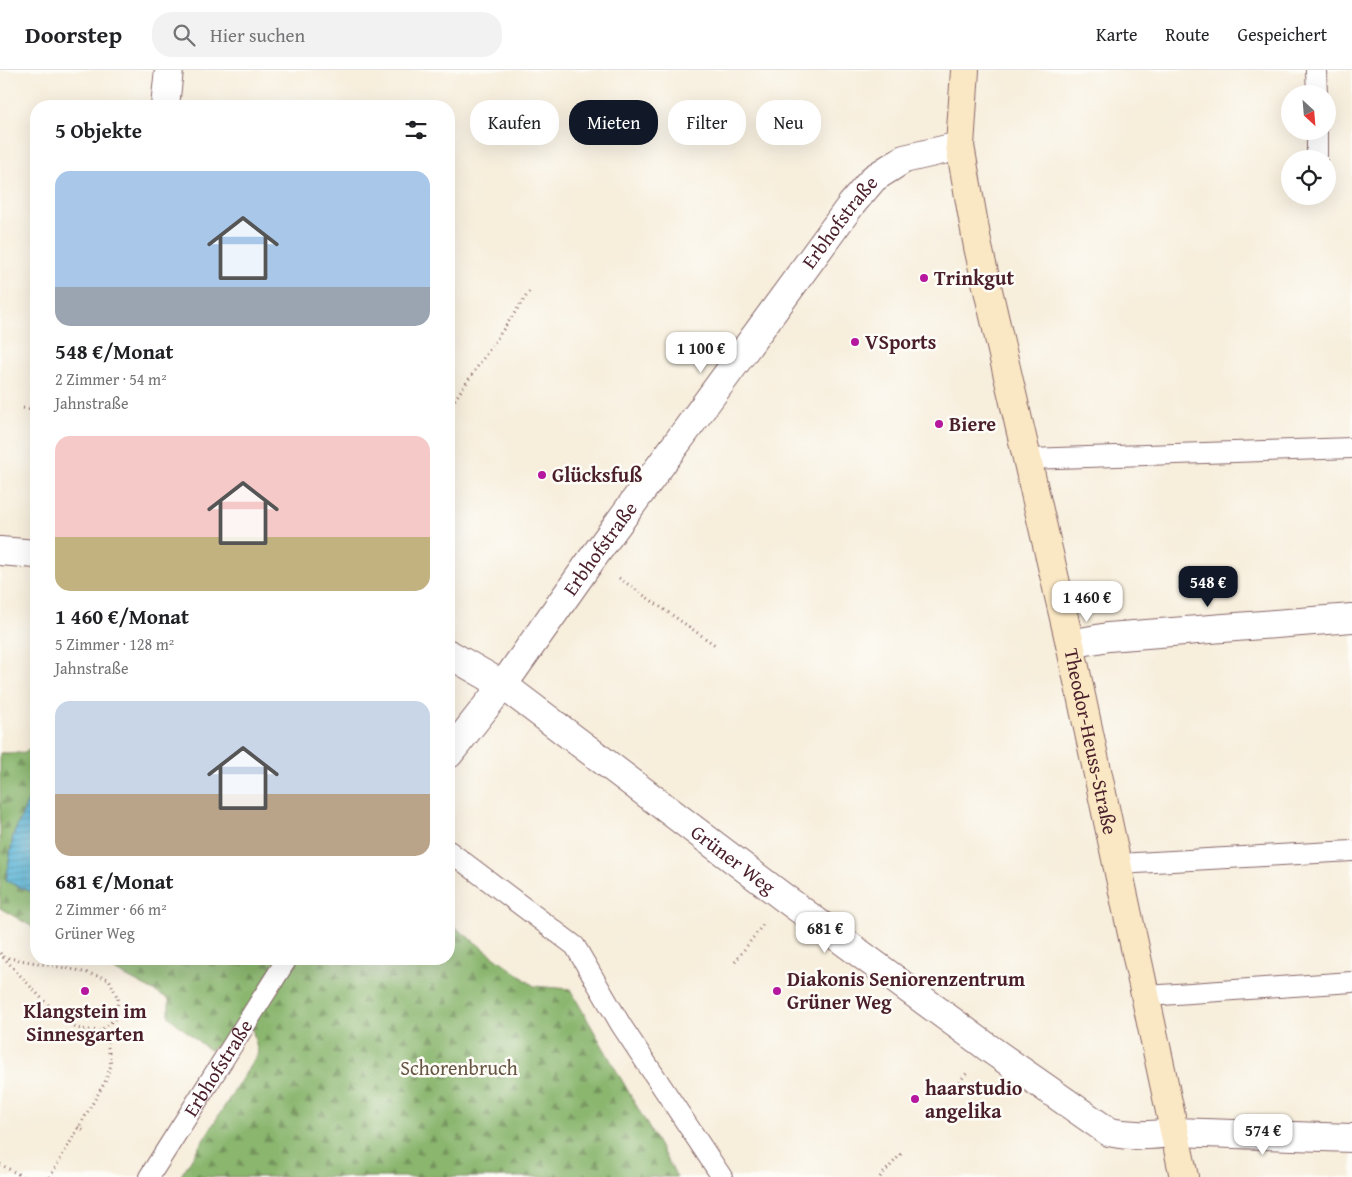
<!DOCTYPE html>
<html lang="de">
<head>
<meta charset="utf-8">
<style>
	body { margin:0; font-family:"Gentium Book Plus",serif; background:#f2f2f2; color:#202124; height:100vh; display:flex; flex-direction:column; font-size:19px; white-space:nowrap }
	* { box-sizing:border-box; margin:0 }
	p { font-size:16px; color:#757577 }
	.icon { flex:none; width:28px; height:28px; fill:none; stroke:currentColor; stroke-width:2; stroke-linecap:round; stroke-linejoin:round }
	.map { position:relative; flex:1; overflow:hidden }
	.drawer { position:absolute; left:30px; top:30px; width:425px; height:865px; display:flex; flex-direction:column; background:#fff; border-radius:20px; box-shadow:0 5px 20px #0002 }
	.drawer>* { flex:none }
	.banner { position:absolute; left:470px; top:30px; width:475px; height:45px; display:flex; gap:10px }
	.needle { width:32px; rotate:154deg }
	.fabs { position:absolute; left:1281px; top:15px; display:grid; gap:10px }
	.fabs a { display:grid; place-items:center; width:55px; height:55px; border-radius:50%; background:#fff; box-shadow:0 5px 20px #0002; font-size:25px }
	.price { position:absolute; translate:-50% -42px; padding:0 11px; border-radius:10px; background:#fff; color:#222; font-size:16px; line-height:32px; filter:drop-shadow(0 1px 2px #0008) }
	.price::after { content:''; position:absolute; left:50%; top:30px; width:15px; height:11px; margin-left:-8px; background:inherit; clip-path:polygon(0 0,100% 0,50% 100%) }
	.price.selected { background:#111827; color:#fff }
	ul { padding:0; list-style:none }
	li { display:grid; align-content:center; gap:10px; height:265px; padding:0 25px }
	li span { display:grid; place-items:center; height:155px; border-radius:15px; color:#555 }
	li>.icon { margin-inline-start:auto }
	span .icon { width:90px; height:90px; fill:#fffc; stroke-width:1 }
	li b { font-size:21px }
	h2 { display:flex; justify-content:space-between; align-items:center; height:60px; padding:0 25px; font-size:21px }
	.pill { padding:0 18px; border-radius:20px; background:#fff; box-shadow:0 5px 20px #0002; font-size:18px; line-height:45px }
	.pill.selected { background:#111827; color:#fff }
	header { display:flex; align-items:center; gap:30px; box-sizing:border-box; height:70px; padding:0 25px; background:#fff; border-bottom:1px solid #e0e0e0 }
	header strong { font-size:24px }
	nav { display:flex; gap:28px; margin-inline-start:auto; font-size:18px }
	.search { width:350px; height:45px; background:#f2f2f2; display:flex; align-items:center; gap:12px; box-sizing:border-box; padding:0 18px; border-radius:20px; color:#757577; font-size:19px }
	.map>svg:first-child { display:block }
	.forest { fill:url(#forest-firs); stroke:#6a6a4c }
	.water { fill:url(#water-rules); stroke:#506980 }
	.lines { fill:none; stroke-linecap:round; stroke-linejoin:round }
	.service-casing { stroke:#876769; stroke-width:22 }
	.minor-casing { stroke:#876769; stroke-width:30 }
	.secondary-casing { stroke:#876769; stroke-width:30 }
	.path { stroke:#876769; stroke-width:3; stroke-dasharray:1 4; stroke-linecap:butt }
	.service { stroke:#fff; stroke-width:20 }
	.minor { stroke:#fff; stroke-width:28 }
	.secondary { stroke:#fae7c3; stroke-width:28 }
	.poi-dot { fill:#b5179e; stroke:#fdfcf7; stroke-width:2 }
	.labels { text-anchor:middle; stroke-width:5; stroke-linejoin:round; paint-order:stroke }
	.street-label { font-size:20px; fill:#4a1f2b; stroke:#fdfcf7 }
	.poi-label { font-size:20px; font-weight:bold; fill:#4a1f2b; stroke:#fdfcf7; text-anchor:start }
	.park-label { font-size:20px; fill:#685644; stroke:#fdfcf7 }
</style>
</head>
<body>
<header>
<strong>Doorstep</strong>
<div class="search"><svg class="icon" aria-label="search" viewBox="0 0 24 24"><circle cx="10" cy="10" r="6"/><path d="M15 15l6 6"/></svg>Hier suchen</div>
<nav><a>Karte</a><a>Route</a><a>Gespeichert</a></nav>
</header>
<div class="map">
<svg width="1352" height="1107" viewBox="0 0 1352 1107">
	<defs>
		<pattern id="forest-firs" width="22" height="20" patternUnits="userSpaceOnUse" patternTransform="scale(1.25)"><rect width="22" height="20" fill="#8ab66e"/><path d="M5 1l3.5 6h-7zM16 11l3.5 6h-7z" fill="#73935b"/></pattern>
		<pattern id="water-rules" width="6" height="5" patternUnits="userSpaceOnUse" patternTransform="scale(1.25)"><rect width="6" height="5" fill="#57b3d5"/><path d="M0 2.5h6" fill="none" stroke="#4a91ad"/></pattern>
	</defs>
	<rect width="100%" height="100%" fill="#fdfcf7"/>
	<filter id="ink" filterUnits="userSpaceOnUse"><feTurbulence type="fractalNoise" baseFrequency=".02" numOctaves="2"/><feDisplacementMap in="SourceGraphic" scale="10" xChannelSelector="R" yChannelSelector="G"/><feConvolveMatrix kernelMatrix="1 2 1 2 8 2 1 2 1" color-interpolation-filters="sRGB"/></filter>
	<filter id="wash" filterUnits="userSpaceOnUse"><feTurbulence type="fractalNoise" baseFrequency=".0096" numOctaves="4" result="noise"/><feDisplacementMap in="SourceGraphic" scale="20" xChannelSelector="R" yChannelSelector="G"/><feGaussianBlur stdDeviation="1.12" result="paint"/><feColorMatrix in="noise" values="0 0 0 0 0 0 0 0 0 0 0 0 0 0 0 0 0 1.4 0 .05"/><feComposite in="paint" operator="in"/></filter>
	<g filter="url(#wash)">
		<rect width="100%" height="100%" fill="#f7eedc"/>
		<g class="forest">
			<polygon points="36,673 36,712 13,766 6,811 36,824 36,859 0,838 0,683 25,683"/>
			<polygon points="449,853 534,916 570,919 677,1107 180,1107 258,983 252,958 209,980 169,947 169,929 93,889 449,889"/>
		</g>
		<polygon class="water" points="36,712 36,824 6,811 13,766"/>
	</g>
	<g filter="url(#ink)">
		<g class="lines">
			<g class="service-casing">
				<g id="service">
					<polyline points="1316,0 1317,24"/>
					<polyline points="1317,61 1317,89"/>
					<polyline points="1028,389 1352,378"/>
					<polyline points="449,781 575,876 621,955 722,1107"/>
					<polyline points="1118,794 1352,781"/>
					<polyline points="1147,926 1352,912"/>
					<path id="s1" d="M149,1107L287,889"/>
				</g>
			</g>
			<g class="minor-casing">
				<g id="minor">
					<polyline points="165,36 169,0"/>
					<polyline points="0,481 36,484"/>
					<polyline points="1070,574 1108,567 1352,548"/>
					<path id="s2" d="M449,584L503,615L783,827L990,979L1109,1062C1132,1067 1153,1066 1175,1062L1352,1068"/>
					<path id="s3" d="M449,684L503,615L592,489L851,135L874,108L904,89L960,76"/>
				</g>
			</g>
			<g class="secondary-casing">
				<g id="secondary">
					<path id="s4" d="M965,0L960,76L978,177L1070,574L1184,1107"/>
				</g>
			</g>
			<g class="path">
				<polyline points="23,338 36,340"/>
				<polyline points="449,338 529,222"/>
				<polyline points="619,508 715,575"/>
				<path d="M0,883L3,887C17,901 61,953 77,958C84,960 93,960 100,961L116,948L118,929L109,909L76,900L3,887L0,886"/>
				<polyline points="735,892 764,853"/>
				<polyline points="959,1012 967,1003"/>
				<polyline points="78,1057 84,1061"/>
				<polyline points="0,1094 23,1107"/>
				<polyline points="50,1107 105,1012 111,995 107,971 100,961"/>
				<polyline points="880,1107 901,1084"/>
			</g>
			<use href="#service" class="service"/>
			<use href="#minor" class="minor"/>
			<use href="#secondary" class="secondary"/>
		</g>
	</g>
	<g class="poi-dot">
		<circle cx="924" cy="208" r="5"/>
		<circle cx="855" cy="272" r="5"/>
		<circle cx="939" cy="354" r="5"/>
		<circle cx="542" cy="405" r="5"/>
		<circle cx="85" cy="921" r="5"/>
		<circle cx="777" cy="921" r="5"/>
		<circle cx="915" cy="1029" r="5"/>
	</g>
	<g class="labels">
		<g class="street-label">
			<text dy="7" stroke="none"><textPath href="#s3" startOffset="660">Erbhofstraße</textPath></text>
			<text dy="7" stroke="none"><textPath href="#s3" startOffset="255">Erbhofstraße</textPath></text>
			<text dy="7" stroke="none"><textPath href="#s4" startOffset="686">Theodor-Heuss-Straße</textPath></text>
			<text dy="7" stroke="none"><textPath href="#s2" startOffset="351">Grüner Weg</textPath></text>
			<text dy="7" stroke="none"><textPath href="#s1" startOffset="129">Erbhofstraße</textPath></text>
		</g>
		<g class="poi-label">
			<text x="934" y="215">Trinkgut</text>
			<text x="865" y="279">VSports</text>
			<text x="949" y="361">Biere</text>
			<text x="552" y="412">Glücksfuß</text>
			<text x="787" y="916">Diakonis Seniorenzentrum<tspan x="787" dy="23">Grüner Weg</tspan></text>
			<text x="85" y="948" text-anchor="middle">Klangstein im<tspan x="85" dy="23">Sinnesgarten</tspan></text>
			<text x="925" y="1025">haarstudio<tspan x="925" dy="23">angelika</tspan></text>
		</g>
		<g class="park-label">
			<text x="459" y="1005">Schorenbruch</text>
		</g>
	</g>
</svg>
<div class="fabs">
<a><svg class="needle" viewBox="-14 -14 28 28"><path d="M0-13l5 13h-10z" fill="#e53935"/><path d="M0 13l5-13h-10z" fill="#757577"/></svg></a>
<a><svg class="icon" aria-label="locate" viewBox="0 0 24 24"><circle cx="12" cy="12" r="6"/><path d="M12 2v4M12 18v4M2 12h4M18 12h4"/></svg></a>
</div>
<b class="price" style="left:701px;top:304px">1 100 €</b>
<b class="price selected" style="left:1208px;top:538px">548 €</b>
<b class="price" style="left:1087px;top:553px">1 460 €</b>
<b class="price" style="left:825px;top:884px">681 €</b>
<b class="price" style="left:1263px;top:1086px">574 €</b>
<div class="banner">
<a class="pill">Kaufen</a>
<a class="pill selected">Mieten</a>
<a class="pill">Filter</a>
<a class="pill">Neu</a>
</div>
<section class="drawer">
<h2>5 Objekte<svg class="icon" aria-label="filters" viewBox="0 0 24 24"><path d="M4 7h16M4 17h16"/><circle cx="9" cy="7" r="2"/><circle cx="15" cy="17" r="2"/></svg></h2>
<ul>
<li><span style="background:linear-gradient(#a9c7e8 75%,#9aa5b1 0)"><svg class="icon" aria-label="home" viewBox="0 0 24 24"><path d="M3 11l9-7 9 7M6 9v11h12V9"/></svg></span><div><b>548 €/Monat</b><p>2 Zimmer · 54 m²</p><p>Jahnstraße</p></div></li>
<li><span style="background:linear-gradient(#f6c9c9 65%,#c2b280 0)"><svg class="icon" aria-label="home" viewBox="0 0 24 24"><path d="M3 11l9-7 9 7M6 9v11h12V9"/></svg></span><div><b>1 460 €/Monat</b><p>5 Zimmer · 128 m²</p><p>Jahnstraße</p></div></li>
<li><span style="background:linear-gradient(#c9d6e8 60%,#b9a48a 0)"><svg class="icon" aria-label="home" viewBox="0 0 24 24"><path d="M3 11l9-7 9 7M6 9v11h12V9"/></svg></span><div><b>681 €/Monat</b><p>2 Zimmer · 66 m²</p><p>Grüner Weg</p></div></li>
</ul>
</section>
</div>
</body>
</html>
